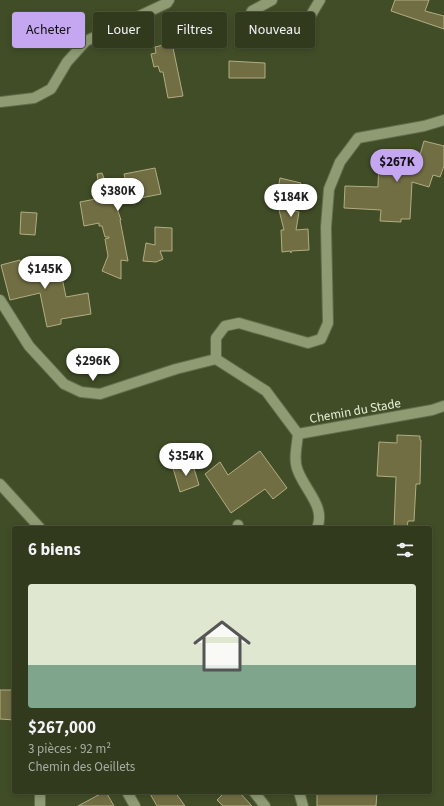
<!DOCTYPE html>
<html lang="fr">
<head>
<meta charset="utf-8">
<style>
	body { margin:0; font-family:"Source Sans 3",sans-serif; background:#394126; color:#f1f3f6; height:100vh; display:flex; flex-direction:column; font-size:15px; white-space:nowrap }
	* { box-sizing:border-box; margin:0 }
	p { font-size:13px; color:#a8ada4 }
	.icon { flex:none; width:22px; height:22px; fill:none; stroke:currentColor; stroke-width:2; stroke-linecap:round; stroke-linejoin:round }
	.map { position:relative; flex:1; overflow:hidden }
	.details { position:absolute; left:12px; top:526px; width:420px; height:268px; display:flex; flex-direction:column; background:#313a1d; border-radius:4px; box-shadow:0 2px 6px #0003,0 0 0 1px #4c543b }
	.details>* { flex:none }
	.guide { position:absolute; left:12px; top:12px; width:420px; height:36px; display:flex; gap:8px }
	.price { position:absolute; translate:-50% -34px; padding:0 9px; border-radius:14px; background:#fff; color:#222; font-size:13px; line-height:26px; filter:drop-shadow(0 1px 2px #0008) }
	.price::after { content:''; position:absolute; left:50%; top:24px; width:12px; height:9px; margin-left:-6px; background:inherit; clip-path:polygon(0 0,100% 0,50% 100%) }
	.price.selected { background:#c5a7f1; color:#111 }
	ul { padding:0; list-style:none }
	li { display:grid; align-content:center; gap:8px; height:212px; padding:0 16px }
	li+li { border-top:1px solid #4c543b }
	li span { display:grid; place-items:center; height:124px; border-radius:4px; color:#555 }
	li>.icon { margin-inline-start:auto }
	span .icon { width:72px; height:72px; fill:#fffc; stroke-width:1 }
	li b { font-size:17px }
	h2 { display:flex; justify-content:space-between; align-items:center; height:48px; padding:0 16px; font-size:17px }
	.chip { padding:0 14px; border-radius:4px; background:#313a1d; box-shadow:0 2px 6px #0003,0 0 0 1px #4c543b; font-size:14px; line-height:36px }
	.chip.selected { background:#c5a7f1; color:#111 }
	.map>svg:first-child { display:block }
	.building { fill:#726e44; stroke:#b2ad82 }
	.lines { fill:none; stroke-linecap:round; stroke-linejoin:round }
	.minor-casing { stroke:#616b4a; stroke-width:12 }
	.minor { stroke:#8e9b73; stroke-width:10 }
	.labels { text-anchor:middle; stroke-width:3; stroke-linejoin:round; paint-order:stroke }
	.street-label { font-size:13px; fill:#e7efd9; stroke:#414d27 }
</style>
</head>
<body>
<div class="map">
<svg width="444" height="806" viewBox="0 0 444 806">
	<rect width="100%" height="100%" fill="#414d27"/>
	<g class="building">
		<polygon points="395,0 429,0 425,11 444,16 444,29 391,11"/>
		<polygon points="172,43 183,96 168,98 163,72 160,72 158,66 154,67 151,54 156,53 155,47"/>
		<polygon points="229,61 265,63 265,78 229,78"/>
		<polygon points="424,141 444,146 444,166 440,177 433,175 429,187 412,182 410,219 401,219 401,222 380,221 381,210 344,208 345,186 378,187 379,155 419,158"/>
		<polygon points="155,168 161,194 115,203 121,220 120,220 128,261 121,260 121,279 102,271 108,256 105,239 109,238 109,237 105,237 102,226 99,226 99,223 84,226 80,202 101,198 97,174 102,173 107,186 126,183 124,174"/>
		<polygon points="280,178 301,183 293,211 299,212 296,230 308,229 309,250 291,251 291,253 290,251 282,252 281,230 284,230 278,206 275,206"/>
		<polygon points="21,212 37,213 35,235 20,234"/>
		<polygon points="155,227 172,228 172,251 160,251 163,259 156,262 143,261 146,243 155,245"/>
		<polygon points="58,258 66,297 88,293 91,314 61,319 61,324 47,327 40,293 10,300 1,265 20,260 21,266"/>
		<polygon points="397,435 420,436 420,440 421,440 420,484 416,484 414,521 408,521 407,528 394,528 396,477 377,476 379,442 397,443"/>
		<polygon points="260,451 287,488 273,499 265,489 231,513 205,474 220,462 228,475"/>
		<polygon points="192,462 199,485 180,492 173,468"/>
		<polygon points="0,690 14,690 14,720 0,719"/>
		<polygon points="104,792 106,792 114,806 78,806"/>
		<polygon points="149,792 175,792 185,806 157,806"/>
		<polygon points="225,792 239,792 252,806 223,806 217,800"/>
		<polygon points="317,792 377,792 376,806 317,806"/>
	</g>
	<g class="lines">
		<g class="minor-casing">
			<g id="minor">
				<polyline points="272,0 252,11 247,21 247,31 251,37 261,41 272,39 298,28 311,15 320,0"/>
				<polyline points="0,102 34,98 51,89 67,62 86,41 167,3 169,0"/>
				<polyline points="0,300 29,346 64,384 81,392 100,394 176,369 216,359"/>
				<polyline points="298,434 266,391 216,359 216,338 225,326 239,323 308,343 321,339 328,323 326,227 329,189 340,162 358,138 424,126 444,120"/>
				<polyline points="298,434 432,410 444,406"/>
				<path d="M298,434C297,446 293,460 298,471C305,490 326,507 317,528"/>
				<polyline points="0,484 40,528"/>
				<polyline points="238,528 238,525"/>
				<polyline points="127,792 135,806"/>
				<polyline points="254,792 265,806"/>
				<polyline points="299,792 303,806"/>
				<polyline points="40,806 40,792"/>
			</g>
		</g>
		<use href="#minor" class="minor"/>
	</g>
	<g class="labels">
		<g class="street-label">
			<text transform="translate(355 410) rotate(-10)" y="5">Chemin du Stade</text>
		</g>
	</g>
</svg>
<b class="price selected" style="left:397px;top:183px">$267K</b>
<b class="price" style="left:118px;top:212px">$380K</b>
<b class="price" style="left:291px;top:218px">$184K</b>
<b class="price" style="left:45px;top:290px">$145K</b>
<b class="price" style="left:93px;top:382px">$296K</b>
<b class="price" style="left:186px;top:477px">$354K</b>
<div class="guide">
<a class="chip selected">Acheter</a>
<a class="chip">Louer</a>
<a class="chip">Filtres</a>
<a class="chip">Nouveau</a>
</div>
<section class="details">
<h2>6 biens<svg class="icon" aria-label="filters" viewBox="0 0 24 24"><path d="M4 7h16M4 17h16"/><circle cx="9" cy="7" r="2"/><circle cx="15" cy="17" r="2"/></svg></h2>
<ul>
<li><span style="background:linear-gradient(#dfe7d0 65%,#7fa58c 0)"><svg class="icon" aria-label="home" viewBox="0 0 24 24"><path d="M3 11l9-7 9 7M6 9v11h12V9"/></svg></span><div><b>$267,000</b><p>3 pièces · 92 m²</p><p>Chemin des Oeillets</p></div></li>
</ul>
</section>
</div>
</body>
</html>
